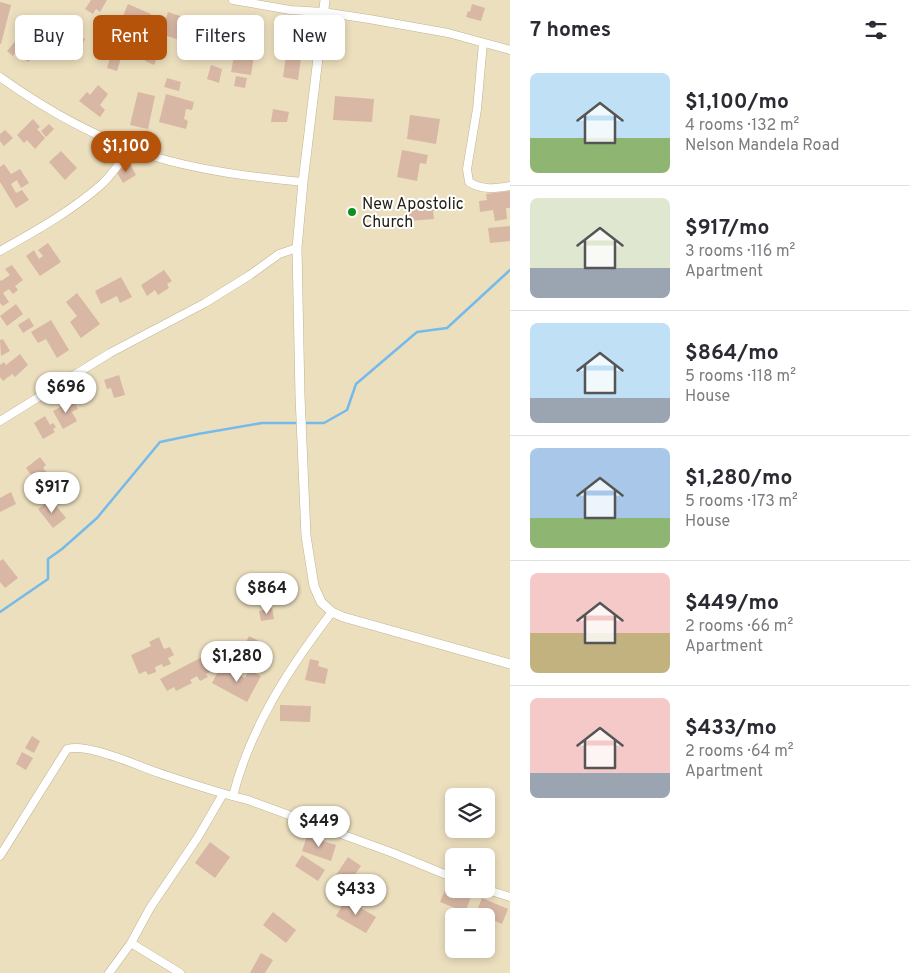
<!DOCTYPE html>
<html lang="en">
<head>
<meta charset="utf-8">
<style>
	body { margin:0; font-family:Overpass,sans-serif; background:#f7f7f7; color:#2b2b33; height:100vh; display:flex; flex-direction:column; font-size:19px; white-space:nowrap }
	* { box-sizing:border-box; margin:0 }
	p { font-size:16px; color:#7c7c81 }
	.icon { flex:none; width:28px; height:28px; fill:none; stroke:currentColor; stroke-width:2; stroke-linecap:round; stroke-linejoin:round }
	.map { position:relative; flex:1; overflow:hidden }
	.side { display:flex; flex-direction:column; background:#fff; width:400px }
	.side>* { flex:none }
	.banner { position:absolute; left:15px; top:15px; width:420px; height:45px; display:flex; gap:10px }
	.controls { position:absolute; left:445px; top:788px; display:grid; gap:10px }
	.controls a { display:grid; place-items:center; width:50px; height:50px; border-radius:8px; background:#fff; box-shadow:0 2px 8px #0003; font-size:25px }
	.price { position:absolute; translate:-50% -42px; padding:0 11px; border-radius:18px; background:#fff; color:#222; font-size:16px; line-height:32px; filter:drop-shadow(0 1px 2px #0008) }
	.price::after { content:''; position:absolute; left:50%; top:30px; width:15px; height:11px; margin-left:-8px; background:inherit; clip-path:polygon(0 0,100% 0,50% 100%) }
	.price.current { background:#b45309; color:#fff }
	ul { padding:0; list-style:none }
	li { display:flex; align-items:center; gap:15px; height:125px; padding:0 20px }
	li+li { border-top:1px solid #e1e1e2 }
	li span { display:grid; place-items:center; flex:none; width:140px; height:100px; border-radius:8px; color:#555 }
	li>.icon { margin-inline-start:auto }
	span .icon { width:60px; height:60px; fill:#fffc; stroke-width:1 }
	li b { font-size:21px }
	h2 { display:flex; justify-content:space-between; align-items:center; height:60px; padding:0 20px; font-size:21px }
	.chip { padding:0 18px; border-radius:8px; background:#fff; box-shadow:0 2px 8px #0003; font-size:18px; line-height:45px }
	.chip.current { background:#b45309; color:#fff }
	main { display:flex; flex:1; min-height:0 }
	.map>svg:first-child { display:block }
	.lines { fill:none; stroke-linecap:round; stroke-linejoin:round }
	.stream { stroke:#76bae9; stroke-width:2.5 }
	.building { fill:#d8b7a4 }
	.minor-casing { stroke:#bfb393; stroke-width:9 }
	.tertiary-casing { stroke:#bfb393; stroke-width:10 }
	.minor { stroke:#fff; stroke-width:8 }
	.tertiary { stroke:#fff; stroke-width:9 }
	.poi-dot { fill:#0e9020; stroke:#fff; stroke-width:2 }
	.labels { text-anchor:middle; stroke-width:4; stroke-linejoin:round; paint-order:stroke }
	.poi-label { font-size:16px; fill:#241f13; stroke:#fff; text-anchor:start }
</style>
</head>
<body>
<main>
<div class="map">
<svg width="510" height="973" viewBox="0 0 510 973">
	<rect width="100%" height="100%" fill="#ecdfbe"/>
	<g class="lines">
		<polyline class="stream" points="0,612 48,579 48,559 62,549 97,518 160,442 198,434 262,423 324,423 347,410 356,384 417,332 447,328 510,270"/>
	</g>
	<g class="building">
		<polygon points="91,0 107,0 100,12 96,9 93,14 85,9"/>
		<polygon points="0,2 11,5 1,44 0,44"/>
		<polygon points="128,4 151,14 144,33 136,30 138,24 122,18"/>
		<polygon points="472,4 485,8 481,21 466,17 468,11 470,12"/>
		<polygon points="168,12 189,19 182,41 161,34"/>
		<polygon points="49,20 53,30 42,34 38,25"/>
		<polygon points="203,29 215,32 211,54 207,53 206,58 198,56"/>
		<polygon points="68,31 85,39 80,49 63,41"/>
		<polygon points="238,35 252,37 251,41 256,42 251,75 231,72"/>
		<polygon points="18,38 24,44 28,39 39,50 28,62 16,52 13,56 7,51"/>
		<polygon points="153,41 163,45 154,65 145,61"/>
		<polygon points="287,49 302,51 298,80 283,77"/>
		<polygon points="111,54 121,58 117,71 107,68"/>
		<polygon points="211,65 222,69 219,83 207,79"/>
		<polygon points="236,76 247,78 245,88 234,86"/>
		<polygon points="167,78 181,82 179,91 164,87"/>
		<polygon points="98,85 108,94 100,105 105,110 100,117 79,101 87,92 90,95"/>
		<polygon points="138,92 155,96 148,129 130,125"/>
		<polygon points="166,94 194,102 192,110 186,109 184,119 188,121 186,129 159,122"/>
		<polygon points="335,96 374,99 372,122 333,120"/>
		<polygon points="273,109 289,112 287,122 271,122"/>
		<polygon points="410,115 440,119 436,144 407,139"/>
		<polygon points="33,119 40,127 37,129 45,138 35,149 27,140 24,143 17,135"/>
		<polygon points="49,124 54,129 46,137 41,131"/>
		<polygon points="5,130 13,138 4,146 0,141 0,134"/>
		<polygon points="402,150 428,155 426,164 420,163 417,181 397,177"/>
		<polygon points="61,151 77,168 65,180 49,162"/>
		<polygon points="4,164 11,174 20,169 29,183 21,188 17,180 11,184 16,193 22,190 29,200 16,208 0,182 0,167"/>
		<polygon points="130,164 136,175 123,183 116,171"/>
		<polygon points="510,191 510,208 506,208 507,219 495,221 493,210 480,212 479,201 487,200 486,194"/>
		<polygon points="438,200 439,211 433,211 434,219 409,221 407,202"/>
		<polygon points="510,226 510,241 490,243 488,228"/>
		<polygon points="48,243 61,262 40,276 26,256 34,250 39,259 43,256 38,250"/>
		<polygon points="12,265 23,280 15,286 18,290 13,294 9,289 3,293 9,302 3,306 0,303 0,280 1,281 10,275 5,269"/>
		<polygon points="164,270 172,281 167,284 169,288 158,295 155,290 147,296 141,285"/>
		<polygon points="121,277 132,297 120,303 117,296 101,304 95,291"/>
		<polygon points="77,293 100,324 81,338 70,322 77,316 66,302"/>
		<polygon points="16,304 23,314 7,326 0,316"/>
		<polygon points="29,318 34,326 23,333 18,325"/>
		<polygon points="51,320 69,350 57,358 46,339 38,343 31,332"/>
		<polygon points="3,339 10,351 1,356 0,340"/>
		<polygon points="20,354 28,365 15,377 12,374 3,381 0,377 0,365 4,362 6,365"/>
		<polygon points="119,375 125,395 114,398 111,388 107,389 104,380"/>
		<polygon points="73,400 78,409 72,412 77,421 63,429 53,411"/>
		<polygon points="45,416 50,425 53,423 56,427 53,429 55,432 43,439 34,423"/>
		<polygon points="40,457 46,465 43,468 49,475 37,483 26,468"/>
		<polygon points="11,492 16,504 0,512 0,498"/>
		<polygon points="51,499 66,518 53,528 38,509"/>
		<polygon points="3,559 18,578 5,588 0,582 0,561"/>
		<polygon points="272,608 274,619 261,621 259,611"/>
		<polygon points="249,636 267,645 259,663 240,654"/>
		<polygon points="159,637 164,649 170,647 174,655 168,658 171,664 163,667 162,664 155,667 156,672 148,675 146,671 139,674 131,655 151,646 149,642"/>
		<polygon points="206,655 214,670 206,674 208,677 200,681 197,676 190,680 192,683 176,691 174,687 167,691 160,679"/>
		<polygon points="310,659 319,661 318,666 328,669 325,684 305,680"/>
		<polygon points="221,666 230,671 232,668 239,672 238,674 245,678 249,670 261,676 247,702 212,683"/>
		<polygon points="280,705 311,706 310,722 280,721"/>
		<polygon points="32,736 40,741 34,753 25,748"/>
		<polygon points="22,752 33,758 26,770 16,764"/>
		<polygon points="307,836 336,845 331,861 302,851"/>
		<polygon points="210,842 230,857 215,878 195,863"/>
		<polygon points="302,855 325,870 318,881 295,866"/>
		<polygon points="348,857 361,866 347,886 334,878"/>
		<polygon points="446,887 471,897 465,912 440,902"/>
		<polygon points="482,898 508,909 502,924 476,913"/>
		<polygon points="346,899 376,917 366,933 336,916"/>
		<polygon points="273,912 296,930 286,943 263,925"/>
		<polygon points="261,953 273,960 265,973 250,973"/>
	</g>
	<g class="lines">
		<g class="minor-casing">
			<g id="minor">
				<polyline points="233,0 290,10 323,12 369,19 448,33 510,50"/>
				<path d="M483,43L477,109L467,169L469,182C482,190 495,189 510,186"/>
				<path d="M0,77C46,110 98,139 152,156C201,171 253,177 303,182"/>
				<path d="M0,251C35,231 70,212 101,185C112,175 121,161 130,148"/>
				<polyline points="0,421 110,353 205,303 250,275 279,254 297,248"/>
				<path d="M233,796C250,728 289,668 332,612"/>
				<path d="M0,856L67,749C88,743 136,765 159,773C189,783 218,793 248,800L393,853L454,878"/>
				<polyline points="485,889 510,897"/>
				<polyline points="131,943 180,973"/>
				<polyline points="109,973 131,943 150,908 198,837 223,794"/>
			</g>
		</g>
		<g class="tertiary-casing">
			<polyline id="tertiary" points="325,0 303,182 297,248 300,396 306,536 314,586 321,602 332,612 343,617 510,664"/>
		</g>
		<use href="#minor" class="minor"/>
		<use href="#tertiary" class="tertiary"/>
	</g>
	<circle class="poi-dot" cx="352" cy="212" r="5"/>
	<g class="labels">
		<g class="poi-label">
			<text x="362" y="209">New Apostolic<tspan x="362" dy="18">Church</tspan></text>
		</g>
	</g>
</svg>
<div class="controls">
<a><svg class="icon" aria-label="layers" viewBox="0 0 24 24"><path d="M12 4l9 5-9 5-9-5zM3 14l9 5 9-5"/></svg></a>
<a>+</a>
<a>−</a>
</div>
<b class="price current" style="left:126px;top:173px">$1,100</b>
<b class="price" style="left:66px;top:414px">$696</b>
<b class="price" style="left:52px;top:514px">$917</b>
<b class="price" style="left:267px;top:615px">$864</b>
<b class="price" style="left:237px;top:683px">$1,280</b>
<b class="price" style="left:319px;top:848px">$449</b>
<b class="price" style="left:356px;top:916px">$433</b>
<div class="banner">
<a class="chip">Buy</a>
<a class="chip current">Rent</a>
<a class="chip">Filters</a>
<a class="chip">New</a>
</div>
</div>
<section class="side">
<h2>7 homes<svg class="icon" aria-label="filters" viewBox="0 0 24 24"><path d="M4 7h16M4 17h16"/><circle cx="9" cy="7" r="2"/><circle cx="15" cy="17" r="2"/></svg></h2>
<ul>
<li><span style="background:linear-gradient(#bfe0f5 65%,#8fb573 0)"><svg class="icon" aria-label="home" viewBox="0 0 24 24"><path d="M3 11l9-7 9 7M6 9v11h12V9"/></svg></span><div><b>$1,100/mo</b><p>4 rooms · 132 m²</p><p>Nelson Mandela Road</p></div></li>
<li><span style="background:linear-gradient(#dfe7d0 70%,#9aa5b1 0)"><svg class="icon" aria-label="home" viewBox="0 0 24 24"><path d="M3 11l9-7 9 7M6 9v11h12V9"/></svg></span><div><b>$917/mo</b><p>3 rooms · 116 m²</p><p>Apartment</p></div></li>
<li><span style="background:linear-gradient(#bfe0f5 75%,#9aa5b1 0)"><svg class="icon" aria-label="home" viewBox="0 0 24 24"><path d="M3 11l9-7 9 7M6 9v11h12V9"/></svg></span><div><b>$864/mo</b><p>5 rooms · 118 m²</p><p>House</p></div></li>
<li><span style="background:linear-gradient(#a9c7e8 70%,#8fb573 0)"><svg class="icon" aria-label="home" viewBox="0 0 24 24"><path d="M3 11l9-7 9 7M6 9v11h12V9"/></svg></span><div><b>$1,280/mo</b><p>5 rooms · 173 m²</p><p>House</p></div></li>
<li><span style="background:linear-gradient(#f6c9c9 60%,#c2b280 0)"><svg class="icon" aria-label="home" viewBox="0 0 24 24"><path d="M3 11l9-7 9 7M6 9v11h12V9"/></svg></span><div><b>$449/mo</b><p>2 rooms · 66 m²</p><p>Apartment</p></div></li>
<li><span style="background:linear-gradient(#f6c9c9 75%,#9aa5b1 0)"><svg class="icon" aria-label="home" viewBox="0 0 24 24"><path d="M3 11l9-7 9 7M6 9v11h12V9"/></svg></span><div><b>$433/mo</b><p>2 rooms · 64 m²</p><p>Apartment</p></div></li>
</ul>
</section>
</main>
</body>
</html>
